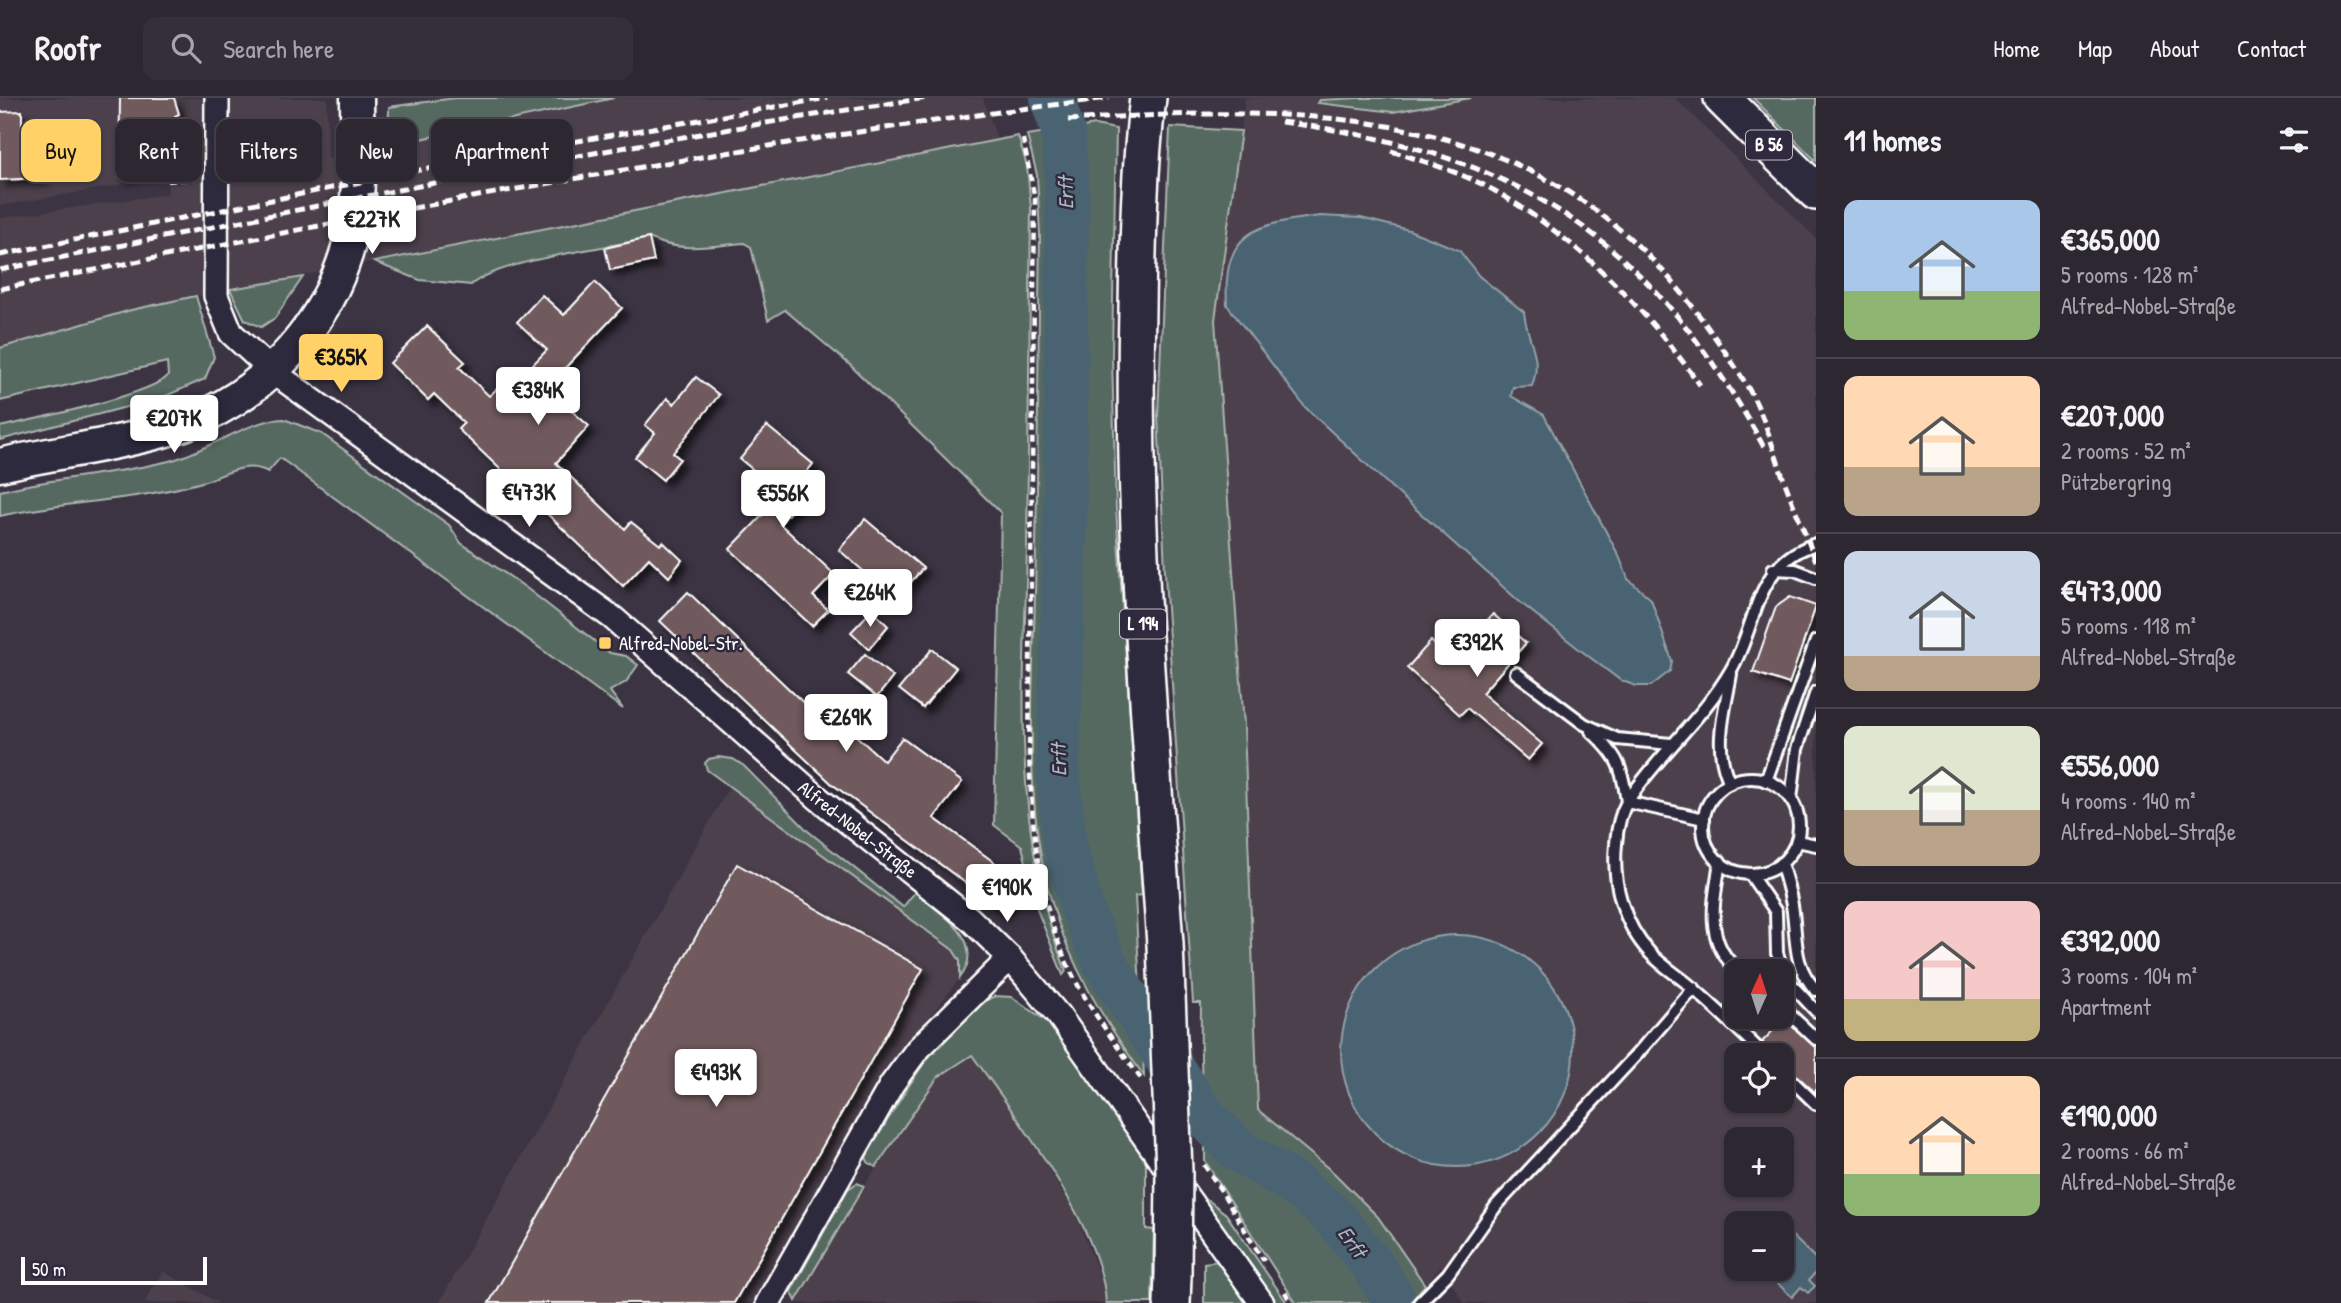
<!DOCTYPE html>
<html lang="en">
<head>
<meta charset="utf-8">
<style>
	body { margin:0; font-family:"Patrick Hand",sans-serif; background:#352f3a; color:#f1f3f6; height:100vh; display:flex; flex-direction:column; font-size:26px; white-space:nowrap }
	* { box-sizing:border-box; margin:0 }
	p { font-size:23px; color:#a7a5ac }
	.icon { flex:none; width:38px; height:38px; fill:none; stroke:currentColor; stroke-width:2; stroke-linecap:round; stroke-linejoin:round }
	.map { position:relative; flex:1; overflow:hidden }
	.side { display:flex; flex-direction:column; background:#2d2732; width:525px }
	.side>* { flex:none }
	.hud { position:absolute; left:21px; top:21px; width:665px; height:63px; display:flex; gap:14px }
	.needle { width:46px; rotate:3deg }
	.tools { position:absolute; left:1724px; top:861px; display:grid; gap:14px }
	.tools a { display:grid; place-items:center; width:70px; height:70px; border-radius:14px; background:#2d2732; box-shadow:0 2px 5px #0004,0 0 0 2px #48444d; font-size:35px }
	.scale { position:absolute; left:21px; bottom:18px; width:186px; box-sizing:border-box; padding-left:7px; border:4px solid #fff; border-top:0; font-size:19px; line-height:24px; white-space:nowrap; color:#fff; -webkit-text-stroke:5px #2f2a3d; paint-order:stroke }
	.price { position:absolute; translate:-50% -60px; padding:0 16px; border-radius:7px; background:#fff; color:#222; font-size:23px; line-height:46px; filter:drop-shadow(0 2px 4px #0008) }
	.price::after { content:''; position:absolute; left:50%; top:42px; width:21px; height:16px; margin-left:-10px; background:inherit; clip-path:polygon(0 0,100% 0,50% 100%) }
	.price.selected { background:#ffd166; color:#111 }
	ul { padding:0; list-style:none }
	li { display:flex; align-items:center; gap:21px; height:175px; padding:0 28px }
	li+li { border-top:2px solid #48444d }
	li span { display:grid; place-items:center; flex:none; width:196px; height:140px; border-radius:14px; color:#555 }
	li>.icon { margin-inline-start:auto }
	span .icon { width:84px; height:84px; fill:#fffc; stroke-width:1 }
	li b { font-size:30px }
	h2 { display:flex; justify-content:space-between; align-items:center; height:84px; padding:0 28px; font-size:30px }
	.pill { padding:0 24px; border-radius:14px; background:#2d2732; box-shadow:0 2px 5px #0004,0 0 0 2px #48444d; font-size:24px; line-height:63px }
	.pill.selected { background:#ffd166; color:#111 }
	header { display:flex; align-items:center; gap:42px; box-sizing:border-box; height:98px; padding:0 35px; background:#2d2732; border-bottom:2px solid #48444d }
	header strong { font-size:33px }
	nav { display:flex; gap:38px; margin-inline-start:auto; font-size:24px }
	.search { width:490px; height:63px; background:#352f3a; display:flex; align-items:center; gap:18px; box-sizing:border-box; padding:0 24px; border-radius:14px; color:#a7a5ac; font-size:26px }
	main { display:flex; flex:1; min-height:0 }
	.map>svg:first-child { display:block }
	.built { fill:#4b3f4b; fill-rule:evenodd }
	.green { fill:#576961; stroke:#abb4b0; stroke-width:2 }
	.water { fill:#4a6372; stroke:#92a1aa; stroke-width:2 }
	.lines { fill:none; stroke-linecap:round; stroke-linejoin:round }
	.river { stroke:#4a6372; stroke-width:44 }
	.building { fill:#6f5a5d; stroke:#fff; stroke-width:2; filter:url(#shadow) }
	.lane-casing { stroke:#fff; stroke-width:16 }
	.street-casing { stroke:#fff; stroke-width:28 }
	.secondary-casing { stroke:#fff; stroke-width:37 }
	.primary-casing { stroke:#fff; stroke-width:40 }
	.path { stroke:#fff; stroke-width:4.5; stroke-dasharray:7 5; stroke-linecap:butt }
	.lane { stroke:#2f2a3d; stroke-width:10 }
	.street { stroke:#2f2a3d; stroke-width:23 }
	.secondary { stroke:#2f2a3d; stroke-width:32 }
	.primary { stroke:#2f2a3d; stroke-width:35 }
	.rail { stroke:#fff; stroke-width:5; stroke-dasharray:10 5; stroke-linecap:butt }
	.primary-bridge-casing { stroke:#fff; stroke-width:40; stroke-linecap:butt }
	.primary-bridge { stroke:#2f2a3d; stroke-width:35 }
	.poi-dot { fill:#ffd166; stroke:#2f2a3d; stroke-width:2.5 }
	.labels { text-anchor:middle; stroke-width:5; stroke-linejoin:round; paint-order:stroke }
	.shield { fill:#2f2a3d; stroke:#c1bfc5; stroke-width:2 }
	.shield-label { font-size:18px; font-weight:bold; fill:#fff }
	.poi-label { font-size:19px; fill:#fff; stroke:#2f2a3d; text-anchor:start }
	.street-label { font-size:19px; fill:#fff; stroke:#2f2a3d }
	.water-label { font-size:21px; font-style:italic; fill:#aeb9c0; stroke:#2f2a3d }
</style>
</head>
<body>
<header>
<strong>Roofr</strong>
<div class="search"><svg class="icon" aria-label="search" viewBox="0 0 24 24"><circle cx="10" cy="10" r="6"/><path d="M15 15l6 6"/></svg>Search here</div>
<nav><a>Home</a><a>Map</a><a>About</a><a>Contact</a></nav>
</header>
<main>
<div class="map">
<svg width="1816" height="1205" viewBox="0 0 1816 1205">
	<defs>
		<filter id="shadow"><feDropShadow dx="6" dy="6" stdDeviation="3.5" flood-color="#0009"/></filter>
	</defs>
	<rect width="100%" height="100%" fill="#3c3443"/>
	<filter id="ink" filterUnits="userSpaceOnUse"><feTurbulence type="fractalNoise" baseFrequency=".0143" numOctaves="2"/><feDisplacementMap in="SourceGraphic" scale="14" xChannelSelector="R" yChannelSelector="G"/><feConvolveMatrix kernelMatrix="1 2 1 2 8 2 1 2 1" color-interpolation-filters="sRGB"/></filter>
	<g filter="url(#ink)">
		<g class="built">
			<polygon points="0,0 327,0 328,61 614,0 983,0 997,41 168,204 0,250 0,120 168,96 168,87 197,83 196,74 0,108"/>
			<path d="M1245,0H1358L1318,5L1393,14L1471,0H1675L1816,140V1205H1464L1441,1168L1425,1187L1378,1119L1334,1075L1258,1012L1244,627L1215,222ZM1736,873H1782V919H1736ZM1736,957H1782V1003H1736ZM1736,1041H1782V1087H1736ZM1736,1125H1782V1171H1736Z"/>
			<polygon points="729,689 953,852 960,863 960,880 886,976 754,1205 439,1205"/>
			<polygon points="972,956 1028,1036 1075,1115 1105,1191 1106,1205 795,1205 870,1079 938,979"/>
			<polygon points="163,1173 219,1205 144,1205"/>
		</g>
		<g class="green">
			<polygon points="455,0 614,0 388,48 389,9"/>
			<polygon points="1358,0 1471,0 1393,14 1318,5 1320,2"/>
			<polygon points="1753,0 1816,0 1816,63"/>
			<path d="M1095,27L1116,31L1112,258L1116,410L1142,797L1135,798L1141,909C1128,889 1112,869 1101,847C1045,735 1069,605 1071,485C1074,347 1072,209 1076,71L1072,31Z"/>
			<path d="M1170,29L1241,33L1215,222L1244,627L1258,1012L1334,1075L1378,1119L1425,1187L1409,1205H1405C1383,1168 1361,1131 1328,1102C1299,1076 1216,1035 1205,1001C1199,985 1201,926 1201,905H1193L1166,495L1158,318Z"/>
			<path d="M1053,33L1056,125L1053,193L1054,439L1049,598L1053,734L1057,761L1082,844L1093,867L1142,931L1144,978C1104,923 1070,868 1051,802C1023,704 1033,597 1035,496C1038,377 1038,257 1040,137L1037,77L1027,37Z"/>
			<path d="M1018,38L1027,68L1031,110C1030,223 1029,336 1027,449C1024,595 1011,734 1066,873L1063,877L1038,814L1022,748L994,727L1001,415L850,267L785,212L768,222L751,149L744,145C712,148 679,155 649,140C607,150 498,162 471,187L420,182L374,164Z"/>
			<polygon points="303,179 275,220 261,229 245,222 230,191"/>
			<path d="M196,198L214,259L205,281L161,300L0,342V329C34,321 147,298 168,278L167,264L0,303V250L131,212Z"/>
			<path d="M284,321L322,336L449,427L461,445L525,489L610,555L626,558L638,567L626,584L610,593L623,611L280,360L268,374C245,362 226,377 202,384C137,403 67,403 0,418V393C56,379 113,377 169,363C207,354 248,321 284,321Z"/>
			<path d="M718,659L733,661L744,668L808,733L903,809L915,794C941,816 988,842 960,880V863L953,852L707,672L705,665L709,661Z"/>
			<path d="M995,898L1012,899L1048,924L1146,1061V1131L1154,1132L1152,1205H1106C1102,1129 1016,1019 972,957L938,979L876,1069L868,1064L866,1059C895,1009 941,924 995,898Z"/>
			<polygon points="1205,1032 1242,1067 1293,1093 1322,1117 1366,1168 1387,1205 1296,1205 1205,1063"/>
			<polygon points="857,1085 864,1088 796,1203 791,1193 848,1091"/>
			<polygon points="1208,1102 1226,1116 1287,1205 1276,1205 1205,1103"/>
			<polygon points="1219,1163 1248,1205 1204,1205 1204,1165"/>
		</g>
		<g class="water">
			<path d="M1320,118L1361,120L1409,132L1459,152L1479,178L1524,214C1527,244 1543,257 1532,288L1513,289L1511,298L1544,317L1619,458L1628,481L1651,501L1672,563L1670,573L1651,588H1636L1620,582L1579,551L1521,505L1391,389L1305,309L1227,207C1222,132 1256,126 1320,118Z"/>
			<circle cx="1457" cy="953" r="116"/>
			<polygon points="1782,1128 1816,1161 1816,1174 1809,1182 1815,1188 1808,1195 1801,1189 1792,1199 1762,1171 1782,1171"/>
		</g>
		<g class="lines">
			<polyline class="river" points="1052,0 1063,33 1067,87 1065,433 1058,668 1064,742 1082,811 1106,867 1200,1013 1238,1052 1295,1086 1333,1118 1372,1166 1396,1205"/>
		</g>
		<g class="building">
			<polygon points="120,0 174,0 179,16 175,18 179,30 175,32 179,45 175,46 179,60 119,79"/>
			<polygon points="22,13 22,34 41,33 43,80 0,82 0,14"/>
			<polygon points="649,140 654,163 610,172 605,150"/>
			<polygon points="595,184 622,210 546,290 589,328 556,365 625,431 631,424 660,447 663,444 682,462 669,479 649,460 623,488 458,331 464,325 434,296 428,302 390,265 427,228 465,264 459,269 489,298 498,290 504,296 547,252 517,224 542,197 564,217"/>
			<polygon points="696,279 719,297 673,355 680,361 663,382 635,359 655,335 645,327 667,300 674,306"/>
			<polygon points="767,328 813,366 801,381 810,389 780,426 834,476 813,498 828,512 812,528 730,451 783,396 740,361"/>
			<polygon points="865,421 923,470 896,501 839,452"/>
			<polygon points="688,494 815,616 822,607 884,663 902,640 962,684 934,720 1021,784 1002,812 832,686 660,523"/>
			<polygon points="1790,499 1816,508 1789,586 1753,574 1776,509"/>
			<polygon points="872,512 888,528 869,551 851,534"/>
			<polygon points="1493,516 1526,545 1482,595 1542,646 1528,662 1467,610 1460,617 1407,570 1431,543 1452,562"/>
			<polygon points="932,551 956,570 923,610 899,591"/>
			<polygon points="865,556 893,579 877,599 848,576"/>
			<polygon points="737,766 923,871 734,1205 489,1205"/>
			<polygon points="1784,921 1816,949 1816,995 1782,965 1782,957 1773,957 1762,944"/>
		</g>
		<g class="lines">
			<g class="lane-casing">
				<g id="lane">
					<polyline points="1773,471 1795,472 1816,480"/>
					<polyline points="1516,575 1584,626 1617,641 1671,646"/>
					<path d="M1591,633C1618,658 1622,668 1627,704L1704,721"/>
					<circle cx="1751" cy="728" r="48"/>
					<polyline points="1766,683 1816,543"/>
					<path d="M1730,685C1712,649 1725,614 1731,576"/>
					<polyline points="1791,702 1797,651 1816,594"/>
					<polyline points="1797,743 1816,747"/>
					<path d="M1720,763C1714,805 1703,843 1739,873"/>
					<path d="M1781,765C1786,781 1791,797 1793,814C1797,844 1793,868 1816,892"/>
					<polyline points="1750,776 1776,814 1777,855 1785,880 1816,913"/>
					<polyline points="1782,909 1816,941"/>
					<path d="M1765,957C1742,935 1719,913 1695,892C1681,879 1663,869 1650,855C1623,826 1612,784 1616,746C1617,731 1621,713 1629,701C1660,655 1704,619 1731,572C1759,523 1754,465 1816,446"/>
					<polyline points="1782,973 1816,1006"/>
					<polyline points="1419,1205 1448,1176 1496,1108 1638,955 1694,890"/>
				</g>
			</g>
			<g class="street-casing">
				<g id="street">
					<polyline points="217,0 216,198 231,235 272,273 613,520 819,701 970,821 1010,860 1059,918 1262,1205"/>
					<polyline points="768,1205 892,986 917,952 1010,860"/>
				</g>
			</g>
			<g class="secondary-casing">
				<path id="secondary" d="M0,367C55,354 112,348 166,332C265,304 340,218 355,117C361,78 357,39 357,0"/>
			</g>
			<g class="primary-casing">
				<g id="primary">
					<path d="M1148,0C1139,70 1138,141 1137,211C1132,424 1150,634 1165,846"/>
					<polyline points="1722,0 1816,94"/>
					<polyline points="1172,1205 1173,1178"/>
				</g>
			</g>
			<g class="path">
				<path d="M1023,41L1035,101L1029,657C1032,726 1037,798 1066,863C1085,906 1114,943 1141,981"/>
				<polyline points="168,83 195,80"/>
				<path d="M1204,1067C1226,1098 1243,1131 1264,1163"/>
				<polyline points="1285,1194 1291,1205"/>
			</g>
			<use href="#lane" class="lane"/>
			<use href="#street" class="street"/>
			<use href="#secondary" class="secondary"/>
			<use href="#primary" class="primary"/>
			<g class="rail">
				<path d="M1068,22C1309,7 1544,2 1701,220C1721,248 1743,277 1758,309C1768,331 1775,356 1783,379C1793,407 1805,435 1816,463"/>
				<path d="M1281,24C1520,54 1651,140 1766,353"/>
				<path d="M1391,53C1426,64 1463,75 1495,93C1578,141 1645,210 1700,287"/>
				<polyline points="0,157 479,60 827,0"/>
				<path d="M0,172C308,110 616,45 927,0"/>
				<path d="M0,191C368,117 736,45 1109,0"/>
			</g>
			<g class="primary-bridge-casing">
				<polyline id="primary-bridge" points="1165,846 1174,1073 1173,1178"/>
			</g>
			<use href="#primary-bridge" class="primary-bridge"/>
		</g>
	</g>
	<rect class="poi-dot" x="598" y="538" width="14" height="14" rx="3.5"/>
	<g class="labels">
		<g class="shield">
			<rect x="1746" y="32.5" width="46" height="29" rx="5"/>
			<rect x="1120" y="511.5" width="46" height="29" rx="5"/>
		</g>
		<g class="shield-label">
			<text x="1769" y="53">B 56</text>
			<text x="1143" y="532">L 194</text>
		</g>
		<g class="poi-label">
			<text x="619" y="552">Alfred-Nobel-Str.</text>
		</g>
		<g class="street-label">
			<text transform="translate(858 731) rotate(38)" y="7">Alfred-Nobel-Straße</text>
		</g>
		<g class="water-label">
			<text transform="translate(1066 95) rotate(-91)" y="7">Erft</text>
			<text transform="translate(1059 662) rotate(-91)" y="7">Erft</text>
			<text transform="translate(1352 1144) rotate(54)" y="7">Erft</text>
		</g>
	</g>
</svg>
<div class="tools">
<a><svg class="needle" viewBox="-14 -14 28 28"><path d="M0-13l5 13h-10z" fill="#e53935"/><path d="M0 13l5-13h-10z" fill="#a7a5ac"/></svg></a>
<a><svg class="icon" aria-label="locate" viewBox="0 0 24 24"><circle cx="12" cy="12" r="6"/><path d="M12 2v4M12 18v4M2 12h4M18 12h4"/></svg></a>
<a>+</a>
<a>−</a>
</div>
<div class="scale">50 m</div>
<b class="price" style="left:372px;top:158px">€227K</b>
<b class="price selected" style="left:341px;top:296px">€365K</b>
<b class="price" style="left:538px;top:329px">€384K</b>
<b class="price" style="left:174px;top:357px">€207K</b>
<b class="price" style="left:529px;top:431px">€473K</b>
<b class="price" style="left:783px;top:432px">€556K</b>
<b class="price" style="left:870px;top:531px">€264K</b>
<b class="price" style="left:1477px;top:581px">€392K</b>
<b class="price" style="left:846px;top:656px">€269K</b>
<b class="price" style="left:1007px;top:826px">€190K</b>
<b class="price" style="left:716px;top:1011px">€493K</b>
<div class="hud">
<a class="pill selected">Buy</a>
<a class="pill">Rent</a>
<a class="pill">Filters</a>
<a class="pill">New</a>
<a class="pill">Apartment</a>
</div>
</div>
<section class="side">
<h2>11 homes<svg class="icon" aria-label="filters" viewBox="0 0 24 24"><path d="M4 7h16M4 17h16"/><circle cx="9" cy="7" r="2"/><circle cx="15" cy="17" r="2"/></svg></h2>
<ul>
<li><span style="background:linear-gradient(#a9c7e8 65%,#8fb573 0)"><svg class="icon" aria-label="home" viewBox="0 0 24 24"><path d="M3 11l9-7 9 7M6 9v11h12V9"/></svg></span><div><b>€365,000</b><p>5 rooms · 128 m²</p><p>Alfred-Nobel-Straße</p></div></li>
<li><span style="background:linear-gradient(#ffd9b3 65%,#b9a48a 0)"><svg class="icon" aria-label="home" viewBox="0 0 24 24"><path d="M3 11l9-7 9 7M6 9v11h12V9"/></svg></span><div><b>€207,000</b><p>2 rooms · 52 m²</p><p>Pützbergring</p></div></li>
<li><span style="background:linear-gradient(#c9d6e8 75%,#b9a48a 0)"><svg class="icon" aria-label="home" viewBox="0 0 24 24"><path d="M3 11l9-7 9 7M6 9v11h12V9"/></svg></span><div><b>€473,000</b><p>5 rooms · 118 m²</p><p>Alfred-Nobel-Straße</p></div></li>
<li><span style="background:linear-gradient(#dfe7d0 60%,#b9a48a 0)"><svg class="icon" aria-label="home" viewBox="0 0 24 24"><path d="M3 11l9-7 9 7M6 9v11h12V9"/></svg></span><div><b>€556,000</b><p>4 rooms · 140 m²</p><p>Alfred-Nobel-Straße</p></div></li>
<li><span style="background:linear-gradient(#f6c9c9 70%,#c2b280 0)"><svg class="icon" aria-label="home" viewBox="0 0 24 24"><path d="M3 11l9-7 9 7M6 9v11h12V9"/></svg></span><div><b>€392,000</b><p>3 rooms · 104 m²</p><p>Apartment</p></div></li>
<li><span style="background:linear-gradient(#ffd9b3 70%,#8fb573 0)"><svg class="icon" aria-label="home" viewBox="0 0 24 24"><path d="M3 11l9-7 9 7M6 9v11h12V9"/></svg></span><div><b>€190,000</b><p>2 rooms · 66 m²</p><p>Alfred-Nobel-Straße</p></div></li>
</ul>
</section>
</main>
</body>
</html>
